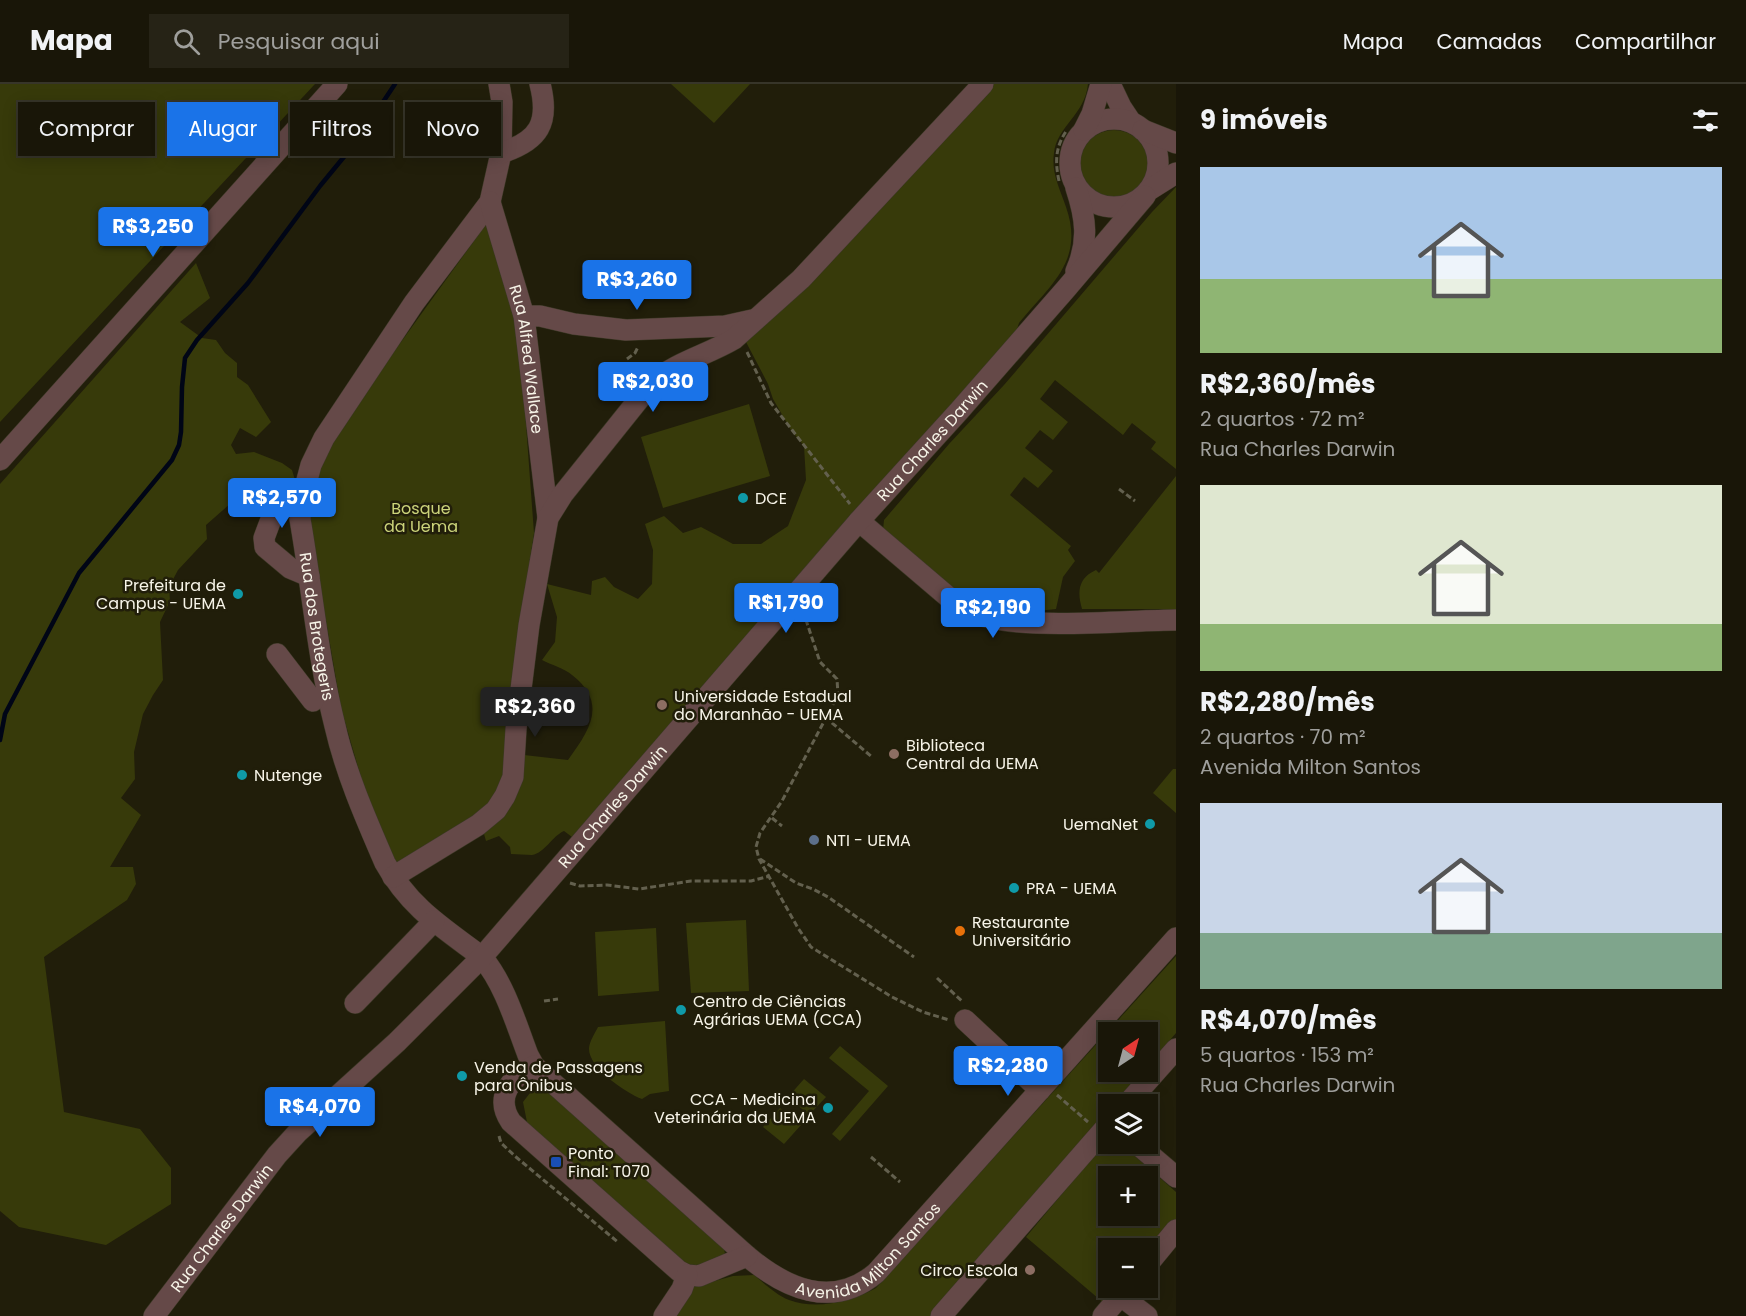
<!DOCTYPE html>
<html lang="pt">
<head>
<meta charset="utf-8">
<style>
	body { margin:0; font-family:Poppins,sans-serif; background:#262316; color:#f1f3f6; height:100vh; display:flex; flex-direction:column; font-size:22px; white-space:nowrap }
	* { box-sizing:border-box; margin:0 }
	p { font-size:20px; color:#9f9f9c }
	.icon { flex:none; width:33px; height:33px; fill:none; stroke:currentColor; stroke-width:2; stroke-linecap:round; stroke-linejoin:round }
	.map { position:relative; flex:1; overflow:hidden }
	.details { display:flex; flex-direction:column; background:#191608; width:570px }
	.details>* { flex:none }
	.guide { position:absolute; left:18px; top:18px; width:570px; height:54px; display:flex; gap:12px }
	.needle { width:39px; rotate:36deg }
	.controls { position:absolute; left:1098px; top:938px; display:grid; gap:12px }
	.controls a { display:grid; place-items:center; width:60px; height:60px; border-radius:0px; background:#191608; box-shadow:0 3px 15px #0003,0 0 0 2px #373529; font-size:30px }
	.price { position:absolute; translate:-50% -51px; padding:0 14px; border-radius:6px; background:#1a73e8; color:#fff; font-size:20px; line-height:39px; filter:drop-shadow(0 2px 3px #0008) }
	.price::after { content:''; position:absolute; left:50%; top:36px; width:18px; height:14px; margin-left:-9px; background:inherit; clip-path:polygon(0 0,100% 0,50% 100%) }
	.price.current { background:#222; color:#fff }
	ul { padding:0; list-style:none }
	li { display:grid; align-content:center; gap:12px; height:318px; padding:0 24px }
	li span { display:grid; place-items:center; height:186px; border-radius:0px; color:#555 }
	li>.icon { margin-inline-start:auto }
	span .icon { width:108px; height:108px; fill:#fffc; stroke-width:1 }
	li b { font-size:26px }
	h2 { display:flex; justify-content:space-between; align-items:center; height:72px; padding:0 24px; font-size:26px }
	.chip { padding:0 21px; border-radius:0px; background:#191608; box-shadow:0 3px 15px #0003,0 0 0 2px #373529; font-size:21px; line-height:54px }
	.chip.current { background:#1a73e8; color:#fff }
	header { display:flex; align-items:center; gap:36px; box-sizing:border-box; height:84px; padding:0 30px; background:#191608; border-bottom:2px solid #373529 }
	header strong { font-size:28px }
	nav { display:flex; gap:33px; margin-inline-start:auto; font-size:21px }
	.search { width:420px; height:54px; background:#262316; display:flex; align-items:center; gap:15px; box-sizing:border-box; padding:0 21px; border-radius:0px; color:#9f9f9c; font-size:22px }
	main { display:flex; flex:1; min-height:0 }
	.map>svg:first-child { display:block }
	.green { fill:#373a0a; fill-rule:evenodd }
	.lines { fill:none; stroke-linecap:round; stroke-linejoin:round }
	.stream { stroke:#000516; stroke-width:4.5 }
	.minor-casing { stroke:#3b3825; stroke-width:22 }
	.path { stroke:#63604e; stroke-width:3; stroke-dasharray:6 3; stroke-linecap:butt }
	.minor { stroke:#654948; stroke-width:21 }
	.culture-dot { fill:#0f9aa8; stroke:#211e0a; stroke-width:2 }
	.education-dot { fill:#8d6e63; stroke:#211e0a; stroke-width:2 }
	.service-dot { fill:#5c6f8a; stroke:#211e0a; stroke-width:2 }
	.food-dot { fill:#e8710a; stroke:#211e0a; stroke-width:2 }
	.transit-dot { fill:#1a4fb4; stroke:#211e0a; stroke-width:2 }
	.labels { text-anchor:middle; stroke-width:5; stroke-linejoin:round; paint-order:stroke }
	.street-label { font-size:16px; fill:#f7f4e8; stroke:#211e0a }
	.poi-label { font-size:16px; fill:#f7f4e8; stroke:#211e0a; text-anchor:start }
	.park-label { font-size:16px; fill:#ccd47a; stroke:#211e0a }
</style>
</head>
<body>
<header>
<strong>Mapa</strong>
<div class="search"><svg class="icon" aria-label="search" viewBox="0 0 24 24"><circle cx="10" cy="10" r="6"/><path d="M15 15l6 6"/></svg>Pesquisar aqui</div>
<nav><a>Mapa</a><a>Camadas</a><a>Compartilhar</a></nav>
</header>
<main>
<div class="map">
<svg width="1176" height="1232" viewBox="0 0 1176 1232">
	<rect width="100%" height="100%" fill="#211e0a"/>
	<g class="green">
		<polygon points="0,0 315,0 0,338"/>
		<polygon points="671,0 750,0 714,39"/>
		<path d="M989,0H1088C1085,31 1057,42 1054,69C1051,89 1060,105 1066,123C1085,177 1050,201 1019,239L1016,248L572,753L564,747C552,752 545,769 532,771C525,771 518,770 511,770L510,763L499,752L486,757L484,750L524,671L568,676C590,646 608,619 572,591C564,584 551,581 542,576L555,558L557,533L547,500L591,511L592,497L605,493L614,503L638,515L652,500L653,466L645,440L664,432L683,449L701,443L733,460H761L788,442L806,396L804,362L791,346L773,315L768,300L746,258Z"/>
		<circle cx="1114" cy="80" r="34"/>
		<polygon points="1176,103 1176,385 1151,365 1156,358 1132,339 1123,351 1055,296 1040,315 1068,338 1053,356 1040,346 1025,364 1053,387 1038,404 1024,393 1010,411 1071,462 1068,466 1075,477 1063,493 1056,525 1038,527 1004,527 970,518 883,446 884,436 949,360 1004,301 1152,128"/>
		<polygon points="487,139 519,246 534,449 515,571 507,683 486,731 396,782 371,728 341,624 307,426 318,381 336,348"/>
		<polygon points="196,179 210,214 180,238 202,254 216,256 225,269 237,279 237,293 248,301 271,338 256,353 240,344 231,361 236,370 254,368 282,379 292,386 298,406 289,420 279,427 239,412 206,441 207,455 178,486 169,503 170,517 160,538 163,596 153,611 143,630 134,668 135,695 121,714 141,731 110,783 133,783 136,800 127,816 44,873 64,1028 140,1045 171,1084 171,1120 106,1161 19,1143 0,1127 0,400"/>
		<polygon points="749,320 770,392 663,424 641,353"/>
		<path d="M1176,392V525H1082C1077,508 1078,494 1096,486L1099,489Z"/>
		<polygon points="1173,685 1176,685 1176,729 1153,709"/>
		<polygon points="746,836 749,907 691,909 686,839"/>
		<polygon points="656,844 659,907 598,912 595,848"/>
		<path d="M1176,872V949L1148,982V948H1108V987H1143L1114,1020H1108V1027L930,1232H674L693,1203L733,1192L754,1191C764,1199 776,1211 789,1216C816,1226 851,1218 876,1204Z"/>
		<path d="M665,937L669,1007L650,1010L642,1015C626,1009 589,984 589,965C589,958 595,949 598,943Z"/>
		<polygon points="840,962 888,1002 840,1057 832,1050 869,1007 829,974"/>
		<polygon points="804,995 826,1013 809,1031 788,1013"/>
		<path d="M538,1006L548,1008L724,1164L725,1170L722,1174C706,1179 697,1185 681,1177L527,1038L523,1018L530,1009Z"/>
		<polygon points="780,1024 801,1041 784,1060 763,1043"/>
		<path d="M1108,1055V1059H1120L1176,1108V1135L1148,1169V1164H1108V1203H1119L1105,1220L1026,1153ZM1108,1092H1148V1131H1108Z"/>
	</g>
	<g class="lines">
		<polyline class="stream" points="0,656 5,630 79,489 172,376 179,361 181,348 182,303 185,274 197,256 248,199 320,102 357,57 395,0"/>
		<g class="minor-casing">
			<g id="minor">
				<path id="s1" d="M499,0L502,18L501,69L490,118L414,219L324,354L311,381L302,415L300,435C312,504 318,575 335,642C346,690 366,735 385,779C410,824 442,843 482,873C505,901 515,937 528,971L534,982L747,1172C785,1204 832,1226 876,1189L1176,854"/>
				<polyline points="1110,0 1121,23 1131,38"/>
				<circle cx="1114" cy="79" r="44"/>
				<polyline points="1084,46 1092,30 1101,0"/>
				<polyline points="1143,46 1176,59"/>
				<path d="M501,69C539,57 550,39 540,0"/>
				<polyline points="1149,106 1176,89"/>
				<path id="s2" d="M490,118L524,232L548,434"/>
				<path d="M1076,187C1089,158 1086,134 1076,104"/>
				<polyline points="524,232 540,232 574,240 626,246 725,242 752,236"/>
				<polyline points="0,376 337,0"/>
				<polyline points="273,430 264,454 265,463 290,484 309,492"/>
				<path d="M859,437L960,523C1005,550 1121,536 1176,536"/>
				<polyline points="277,570 313,617"/>
				<path d="M393,793L478,741L496,726L505,712L513,693L516,645L529,541L548,434L563,410L652,299C676,278 707,271 734,255L801,195L983,0"/>
				<polyline points="355,919 434,837"/>
				<polyline points="965,936 1040,1006"/>
				<path d="M534,982C511,993 494,1013 511,1038L679,1187L687,1191L699,1192L747,1172"/>
				<polyline points="1127,1020 1176,965"/>
				<polyline points="1136,1059 1176,1093"/>
				<polyline points="1148,1180 1176,1146"/>
				<polyline points="1121,1212 1147,1232"/>
				<path id="s3" d="M154,1232L277,1071L298,1048L397,958L482,873L859,437L959,327L1065,206L1145,112"/>
				<polyline points="664,1232 682,1205 687,1191"/>
				<polyline points="941,1232 1108,1041"/>
				<polyline points="1103,1232 1128,1203"/>
			</g>
		</g>
		<g class="path">
			<path d="M1059,97C1055,78 1055,63 1067,46"/>
			<polyline points="747,268 771,319 850,420"/>
			<polyline points="627,275 635,269 638,263"/>
			<polyline points="1119,405 1135,417"/>
			<polyline points="803,527 820,578 837,595 838,611 782,717 760,749 756,763 759,775 798,844 811,863 892,913 923,928 949,936"/>
			<polyline points="825,633 872,673"/>
			<polyline points="772,734 782,742"/>
			<polyline points="760,775 796,799 813,805 828,813 914,873"/>
			<polyline points="570,799 580,802 607,801 639,805 691,797 751,797 770,792"/>
			<polyline points="937,894 963,918"/>
			<polyline points="544,917 558,915"/>
			<polyline points="1057,1011 1088,1038"/>
			<polyline points="499,1052 501,1059 516,1073 619,1159"/>
			<polyline points="871,1073 900,1098"/>
		</g>
		<use href="#minor" class="minor"/>
	</g>
	<g class="culture-dot">
		<circle cx="743" cy="414" r="6"/>
		<circle cx="238" cy="510" r="6"/>
		<circle cx="242" cy="691" r="6"/>
		<circle cx="1150" cy="740" r="6"/>
		<circle cx="1014" cy="804" r="6"/>
		<circle cx="681" cy="926" r="6"/>
		<circle cx="462" cy="992" r="6"/>
		<circle cx="828" cy="1024" r="6"/>
	</g>
	<g class="education-dot">
		<circle cx="662" cy="621" r="6"/>
		<circle cx="894" cy="670" r="6"/>
		<circle cx="1030" cy="1186" r="6"/>
	</g>
	<circle class="service-dot" cx="814" cy="756" r="6"/>
	<circle class="food-dot" cx="960" cy="847" r="6"/>
	<rect class="transit-dot" x="550" y="1072" width="12" height="12" rx="3"/>
	<g class="labels">
		<g class="street-label">
			<text dy="6" stroke="none"><textPath href="#s2" startOffset="162">Rua Alfred Wallace</textPath></text>
			<text dy="6" stroke="none"><textPath href="#s3" startOffset="1173">Rua Charles Darwin</textPath></text>
			<text dy="6" stroke="none"><textPath href="#s1" startOffset="602">Rua dos Brotegeris</textPath></text>
			<text dy="6" stroke="none"><textPath href="#s3" startOffset="687">Rua Charles Darwin</textPath></text>
			<text dy="6" stroke="none"><textPath href="#s3" startOffset="111">Rua Charles Darwin</textPath></text>
			<text dy="6" stroke="none"><textPath href="#s1" startOffset="1539">Avenida Milton Santos</textPath></text>
		</g>
		<g class="poi-label">
			<text x="755" y="420">DCE</text>
			<text x="226" y="507" text-anchor="end">Prefeitura de<tspan x="226" dy="18">Campus - UEMA</tspan></text>
			<text x="674" y="618">Universidade Estadual<tspan x="674" dy="18">do Maranhão - UEMA</tspan></text>
			<text x="906" y="667">Biblioteca<tspan x="906" dy="18">Central da UEMA</tspan></text>
			<text x="254" y="697">Nutenge</text>
			<text x="1138" y="746" text-anchor="end">UemaNet</text>
			<text x="826" y="762">NTI - UEMA</text>
			<text x="1026" y="810">PRA - UEMA</text>
			<text x="972" y="844">Restaurante<tspan x="972" dy="18">Universitário</tspan></text>
			<text x="693" y="923">Centro de Ciências<tspan x="693" dy="18">Agrárias UEMA (CCA)</tspan></text>
			<text x="474" y="989">Venda de Passagens<tspan x="474" dy="18">para Ônibus</tspan></text>
			<text x="816" y="1021" text-anchor="end">CCA - Medicina<tspan x="816" dy="18">Veterinária da UEMA</tspan></text>
			<text x="568" y="1075">Ponto<tspan x="568" dy="18">Final: T070</tspan></text>
			<text x="1018" y="1192" text-anchor="end">Circo Escola</text>
		</g>
		<g class="park-label">
			<text x="421" y="430">Bosque<tspan x="421" dy="18">da Uema</tspan></text>
		</g>
	</g>
</svg>
<div class="controls">
<a><svg class="needle" viewBox="-14 -14 28 28"><path d="M0-13l5 13h-10z" fill="#e53935"/><path d="M0 13l5-13h-10z" fill="#9f9f9c"/></svg></a>
<a><svg class="icon" aria-label="layers" viewBox="0 0 24 24"><path d="M12 4l9 5-9 5-9-5zM3 14l9 5 9-5"/></svg></a>
<a>+</a>
<a>−</a>
</div>
<b class="price" style="left:153px;top:174px">R$3,250</b>
<b class="price" style="left:637px;top:227px">R$3,260</b>
<b class="price" style="left:653px;top:329px">R$2,030</b>
<b class="price" style="left:282px;top:445px">R$2,570</b>
<b class="price" style="left:786px;top:550px">R$1,790</b>
<b class="price" style="left:993px;top:555px">R$2,190</b>
<b class="price current" style="left:535px;top:654px">R$2,360</b>
<b class="price" style="left:1008px;top:1013px">R$2,280</b>
<b class="price" style="left:320px;top:1054px">R$4,070</b>
<div class="guide">
<a class="chip">Comprar</a>
<a class="chip current">Alugar</a>
<a class="chip">Filtros</a>
<a class="chip">Novo</a>
</div>
</div>
<section class="details">
<h2>9 imóveis<svg class="icon" aria-label="filters" viewBox="0 0 24 24"><path d="M4 7h16M4 17h16"/><circle cx="9" cy="7" r="2"/><circle cx="15" cy="17" r="2"/></svg></h2>
<ul>
<li><span style="background:linear-gradient(#a9c7e8 60%,#8fb573 0)"><svg class="icon" aria-label="home" viewBox="0 0 24 24"><path d="M3 11l9-7 9 7M6 9v11h12V9"/></svg></span><div><b>R$2,360/mês</b><p>2 quartos · 72 m²</p><p>Rua Charles Darwin</p></div></li>
<li><span style="background:linear-gradient(#dfe7d0 75%,#8fb573 0)"><svg class="icon" aria-label="home" viewBox="0 0 24 24"><path d="M3 11l9-7 9 7M6 9v11h12V9"/></svg></span><div><b>R$2,280/mês</b><p>2 quartos · 70 m²</p><p>Avenida Milton Santos</p></div></li>
<li><span style="background:linear-gradient(#c9d6e8 70%,#7fa58c 0)"><svg class="icon" aria-label="home" viewBox="0 0 24 24"><path d="M3 11l9-7 9 7M6 9v11h12V9"/></svg></span><div><b>R$4,070/mês</b><p>5 quartos · 153 m²</p><p>Rua Charles Darwin</p></div></li>
</ul>
</section>
</main>
</body>
</html>
